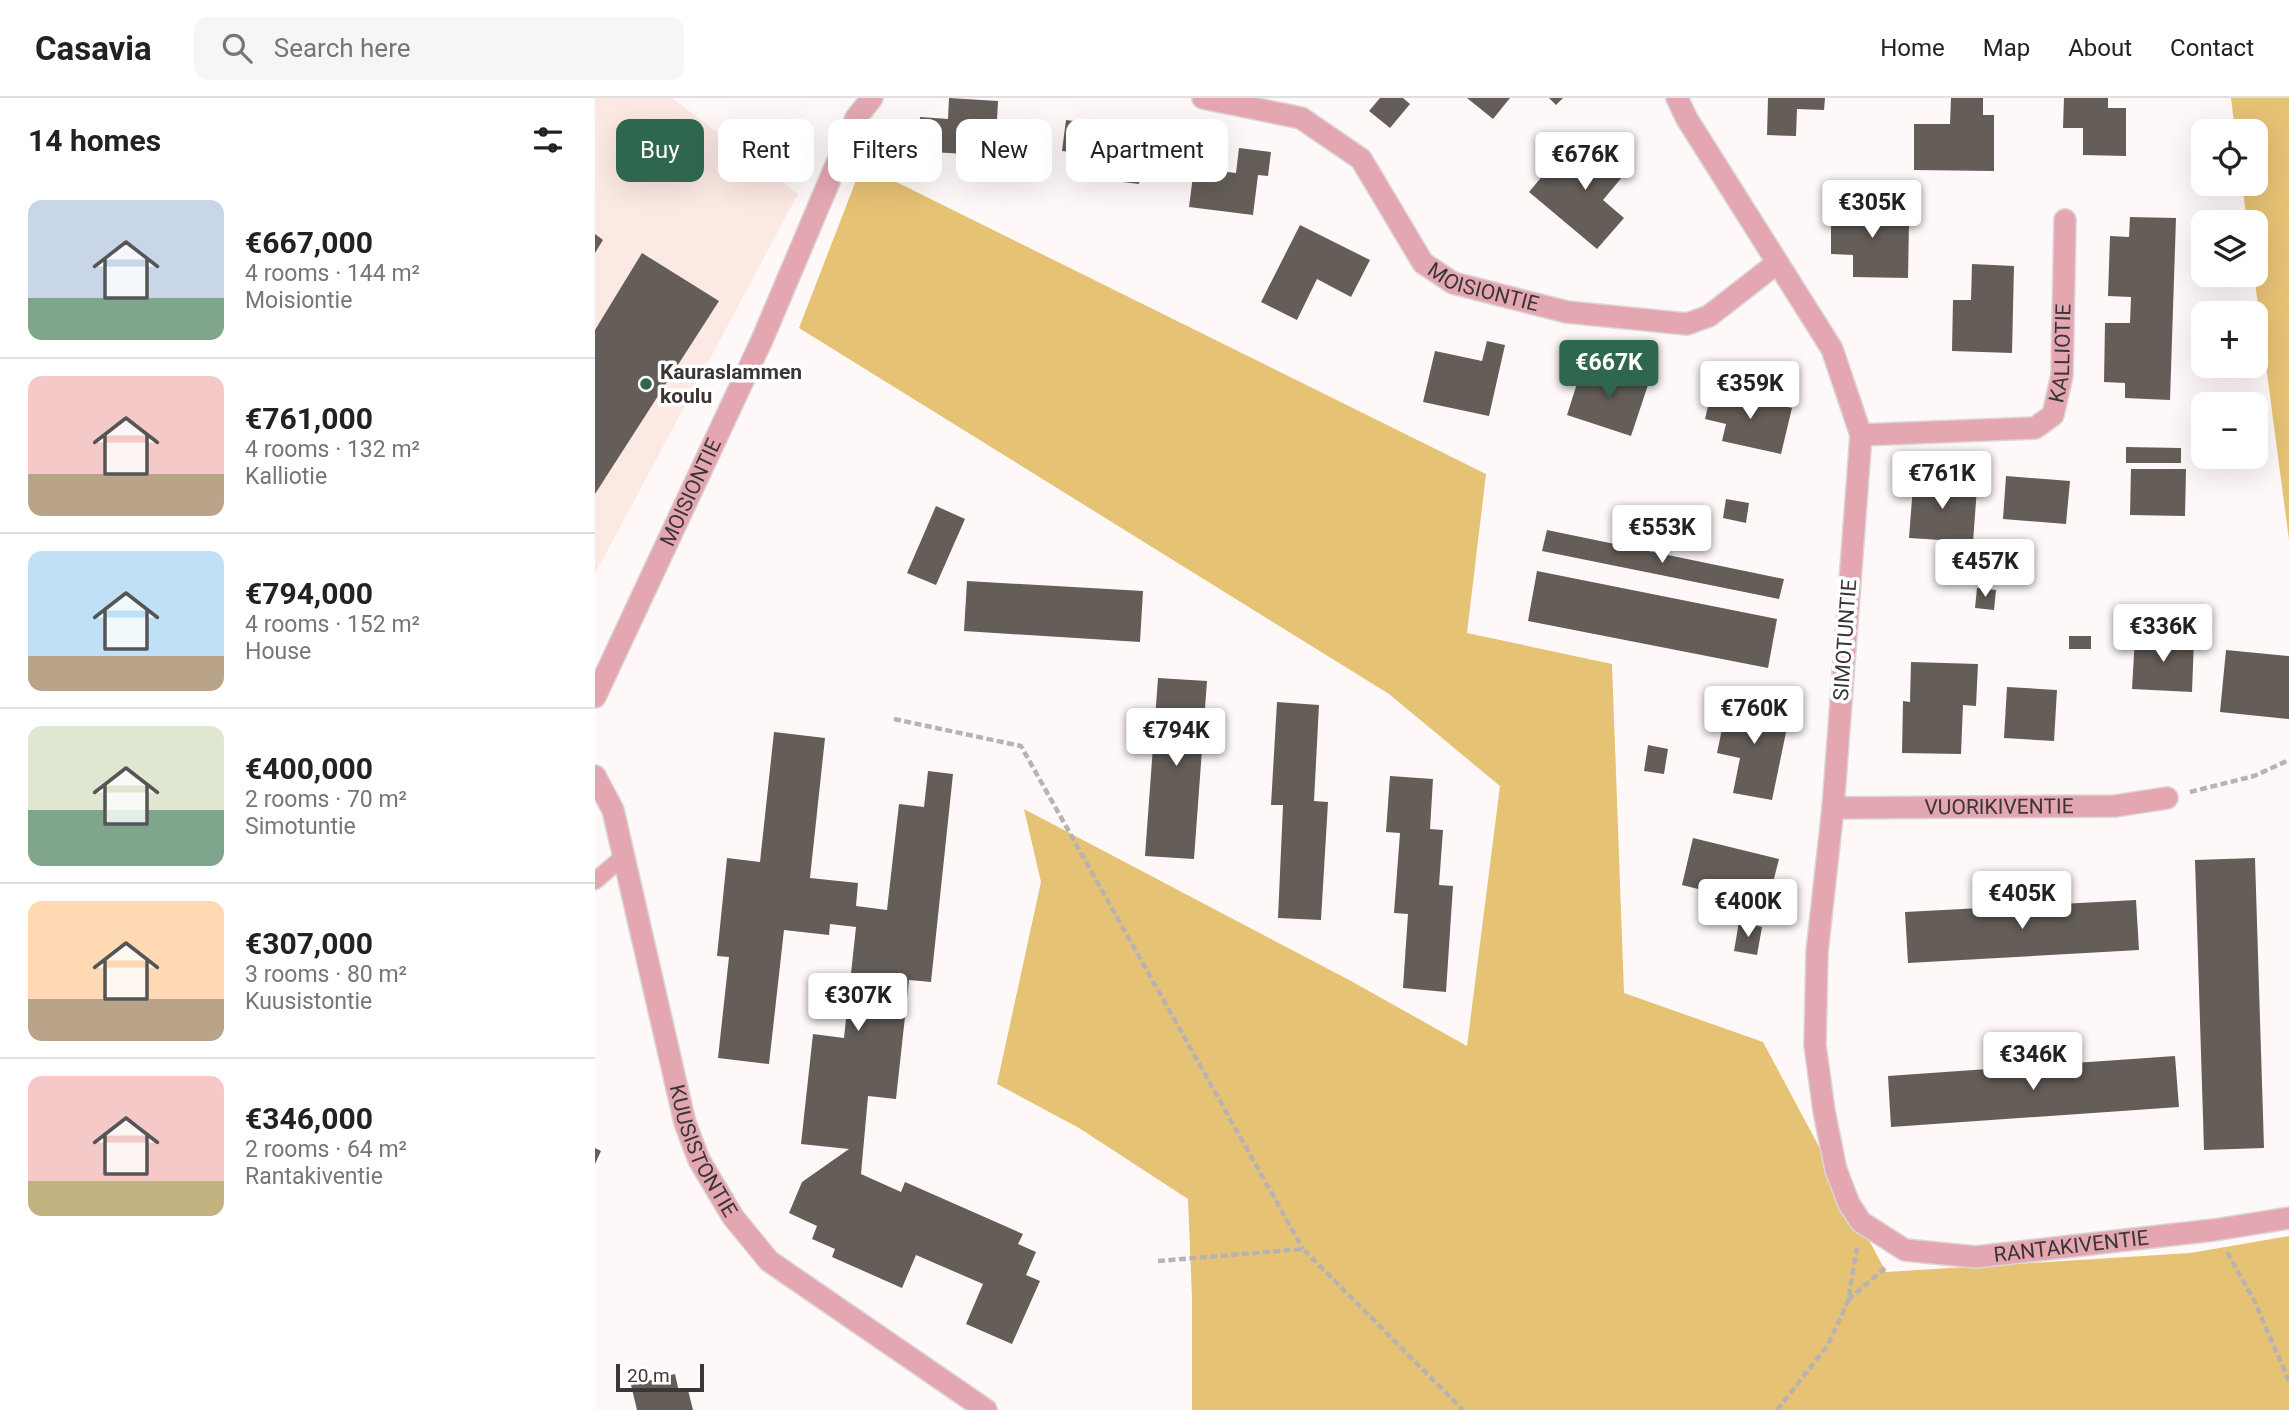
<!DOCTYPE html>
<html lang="en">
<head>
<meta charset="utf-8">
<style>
	body { margin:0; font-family:Roboto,sans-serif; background:#f6f6f6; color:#222; height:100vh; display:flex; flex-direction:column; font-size:26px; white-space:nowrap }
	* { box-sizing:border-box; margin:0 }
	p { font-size:23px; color:#767676 }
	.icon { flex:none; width:38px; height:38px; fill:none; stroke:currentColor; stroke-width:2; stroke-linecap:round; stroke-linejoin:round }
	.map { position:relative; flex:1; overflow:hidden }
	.sheet { display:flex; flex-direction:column; background:#fff; width:595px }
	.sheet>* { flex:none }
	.guide { position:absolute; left:21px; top:21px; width:665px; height:63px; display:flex; gap:14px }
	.fabs { position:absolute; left:1596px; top:21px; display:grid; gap:14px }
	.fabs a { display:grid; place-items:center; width:77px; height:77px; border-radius:14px; background:#fff; box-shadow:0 7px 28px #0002; font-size:35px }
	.scale { position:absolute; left:21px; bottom:18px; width:88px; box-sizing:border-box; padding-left:7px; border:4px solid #3a3635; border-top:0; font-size:19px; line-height:24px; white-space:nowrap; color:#3a3635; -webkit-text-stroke:5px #fff; paint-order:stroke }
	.price { position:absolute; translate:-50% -60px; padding:0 16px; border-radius:7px; background:#fff; color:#222; font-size:23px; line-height:46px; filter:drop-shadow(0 2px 4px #0008) }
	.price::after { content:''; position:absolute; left:50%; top:42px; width:21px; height:16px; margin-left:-10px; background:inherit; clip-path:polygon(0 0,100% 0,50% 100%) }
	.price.current { background:#2f664e; color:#fff }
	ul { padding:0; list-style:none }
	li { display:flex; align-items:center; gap:21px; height:175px; padding:0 28px }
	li+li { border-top:2px solid #e0e0e0 }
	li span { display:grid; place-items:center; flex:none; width:196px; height:140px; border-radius:14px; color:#555 }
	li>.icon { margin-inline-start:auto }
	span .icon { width:84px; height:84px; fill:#fffc; stroke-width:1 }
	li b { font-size:30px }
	h2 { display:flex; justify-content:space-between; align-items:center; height:84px; padding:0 28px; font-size:30px }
	.tag { padding:0 24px; border-radius:14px; background:#fff; box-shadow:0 7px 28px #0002; font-size:24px; line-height:63px }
	.tag.current { background:#2f664e; color:#fff }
	header { display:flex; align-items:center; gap:42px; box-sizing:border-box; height:98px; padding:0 35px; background:#fff; border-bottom:2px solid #e0e0e0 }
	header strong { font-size:33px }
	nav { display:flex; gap:38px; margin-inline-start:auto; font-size:24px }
	.search { width:490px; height:63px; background:#f6f6f6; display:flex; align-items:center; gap:18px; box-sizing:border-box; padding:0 24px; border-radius:14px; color:#767676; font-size:26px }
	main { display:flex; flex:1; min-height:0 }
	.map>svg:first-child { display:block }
	.built { fill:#fde9e4 }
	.forest { fill:#e6c275 }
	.building { fill:#645d58 }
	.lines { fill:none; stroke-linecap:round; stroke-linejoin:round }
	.service-casing { stroke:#dbd6d5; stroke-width:19 }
	.minor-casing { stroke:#dbd6d5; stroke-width:24 }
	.path { stroke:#b8b3b2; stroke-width:4.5; stroke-dasharray:7 3.5; stroke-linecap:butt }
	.service { stroke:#e4a7b2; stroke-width:16 }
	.minor { stroke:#e4a7b2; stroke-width:21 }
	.poi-dot { fill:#2f664e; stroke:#fff; stroke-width:2.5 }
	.labels { text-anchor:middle; stroke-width:7; stroke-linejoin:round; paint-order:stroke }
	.street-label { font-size:21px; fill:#3a3635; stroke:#fff }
	.poi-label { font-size:21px; font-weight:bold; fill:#3a3635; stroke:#fff; text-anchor:start }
</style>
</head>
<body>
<header>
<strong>Casavia</strong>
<div class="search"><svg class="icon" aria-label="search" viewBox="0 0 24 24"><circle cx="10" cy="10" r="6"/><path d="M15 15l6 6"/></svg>Search here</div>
<nav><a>Home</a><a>Map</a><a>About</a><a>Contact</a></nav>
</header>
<main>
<section class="sheet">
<h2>14 homes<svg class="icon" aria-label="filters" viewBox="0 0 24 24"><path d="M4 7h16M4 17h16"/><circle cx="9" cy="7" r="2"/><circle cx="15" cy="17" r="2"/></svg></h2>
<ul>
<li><span style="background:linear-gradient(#c9d6e8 70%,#7fa58c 0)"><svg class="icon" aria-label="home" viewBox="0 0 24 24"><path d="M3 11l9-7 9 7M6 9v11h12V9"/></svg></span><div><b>€667,000</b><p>4 rooms · 144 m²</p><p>Moisiontie</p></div></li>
<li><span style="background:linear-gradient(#f6c9c9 70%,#b9a48a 0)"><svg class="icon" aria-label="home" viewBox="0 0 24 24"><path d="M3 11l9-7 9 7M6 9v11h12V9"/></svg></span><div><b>€761,000</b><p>4 rooms · 132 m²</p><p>Kalliotie</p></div></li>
<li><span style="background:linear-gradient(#bfe0f5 75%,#b9a48a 0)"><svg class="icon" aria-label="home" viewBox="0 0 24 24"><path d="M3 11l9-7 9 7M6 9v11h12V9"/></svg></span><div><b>€794,000</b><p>4 rooms · 152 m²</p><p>House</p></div></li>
<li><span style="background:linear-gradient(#dfe7d0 60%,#7fa58c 0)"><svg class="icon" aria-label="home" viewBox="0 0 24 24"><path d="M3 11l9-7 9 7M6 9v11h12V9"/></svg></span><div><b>€400,000</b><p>2 rooms · 70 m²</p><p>Simotuntie</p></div></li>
<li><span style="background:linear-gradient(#ffd9b3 70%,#b9a48a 0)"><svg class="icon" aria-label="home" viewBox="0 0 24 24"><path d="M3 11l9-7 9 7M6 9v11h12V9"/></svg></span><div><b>€307,000</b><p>3 rooms · 80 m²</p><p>Kuusistontie</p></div></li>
<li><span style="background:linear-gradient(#f6c9c9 75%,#c2b280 0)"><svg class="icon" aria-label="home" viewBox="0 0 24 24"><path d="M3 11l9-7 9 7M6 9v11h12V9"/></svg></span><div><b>€346,000</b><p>2 rooms · 64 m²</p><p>Rantakiventie</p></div></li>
</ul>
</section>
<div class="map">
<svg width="1694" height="1312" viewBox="0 0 1694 1312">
	<rect width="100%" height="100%" fill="#fef9f8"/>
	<polygon class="built" points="0,0 77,0 203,96 0,476"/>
	<g class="forest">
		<polygon points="1636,0 1694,0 1694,442 1659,177 1661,124 1652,124 1647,86 1661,86 1661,33 1640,33"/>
		<polygon points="267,67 891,376 872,535 1017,566 1029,895 1168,944 1291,1174 1595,1155 1694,1138 1694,1312 597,1312 597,1199 593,1101 484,1030 402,986 446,784 429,711 756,883 872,948 905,688 794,596 204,230"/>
	</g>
	<g class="building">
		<polygon points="354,0 403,3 400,58 323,53 325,19 353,21"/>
		<polygon points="785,0 808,0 815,6 795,30 774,13"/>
		<polygon points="872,0 915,0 898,21"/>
		<polygon points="954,0 968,0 961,7"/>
		<polygon points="1173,0 1230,0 1229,12 1202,11 1201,38 1172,37"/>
		<polygon points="1356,0 1388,0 1388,17 1399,17 1399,73 1319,72 1319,26 1355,26"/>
		<polygon points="1469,0 1513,0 1513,10 1531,10 1531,58 1488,57 1488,30 1468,30"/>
		<polygon points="471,22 550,32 544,86 495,80 498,57 467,53"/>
		<polygon points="1006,39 1038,66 1008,102 1029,120 1002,151 934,94 959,64 975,76"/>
		<polygon points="644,50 676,54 673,78 663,77 658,117 594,109 599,70 641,75"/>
		<polygon points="1253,102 1297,103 1297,124 1314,124 1313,180 1258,179 1258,157 1236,156 1236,119 1253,120"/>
		<polygon points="1535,119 1581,120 1575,302 1530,300 1530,285 1509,284 1510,225 1535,225 1536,199 1513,198 1515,138 1534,139"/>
		<polygon points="705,127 775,162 756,199 722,181 702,222 666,204"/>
		<polygon points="0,136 8,142 0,155"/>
		<polygon points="47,155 124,203 0,396 0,232"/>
		<polygon points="1377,166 1419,168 1417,255 1357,253 1358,202 1376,202"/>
		<polygon points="892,243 910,247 894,318 828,304 840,253 887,263"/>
		<polygon points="1005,268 1054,284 1036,338 972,317 985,276 1001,281"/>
		<polygon points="1117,291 1197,310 1186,356 1127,343 1131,326 1110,321"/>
		<polygon points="1531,349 1586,350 1586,365 1531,365"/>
		<polygon points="1536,371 1591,371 1590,418 1535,417"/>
		<polygon points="1319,375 1341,376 1341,387 1382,390 1378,444 1314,440"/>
		<polygon points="1411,378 1475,383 1471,426 1408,421"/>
		<polygon points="1131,401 1154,405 1151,425 1128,420"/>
		<polygon points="341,408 370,421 341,487 312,475"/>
		<polygon points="952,432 1189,481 1184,501 947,453"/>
		<polygon points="942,473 1182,521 1173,570 933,523"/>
		<polygon points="372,483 548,493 545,544 369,533"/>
		<polygon points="1382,490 1401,492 1399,512 1380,510"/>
		<rect x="1474" y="538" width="22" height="13"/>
		<polygon points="1540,538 1599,541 1597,594 1537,591"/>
		<polygon points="1631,552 1694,558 1694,621 1625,614"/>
		<polygon points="1316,564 1383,566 1381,608 1368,607 1366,656 1307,655 1308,603 1315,604"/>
		<polygon points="563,580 612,583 599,761 550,758"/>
		<polygon points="1412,589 1462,592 1459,643 1409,640"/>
		<polygon points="1133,602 1195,615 1177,702 1138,695 1145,660 1122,655"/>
		<polygon points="682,604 724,607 719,703 733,704 726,822 683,820 688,707 676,707"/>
		<polygon points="179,634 230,640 215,780 263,785 261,808 292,812 304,706 329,709 333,673 358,676 336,884 314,882 301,1001 273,998 266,1076 306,1094 310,1084 428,1136 423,1146 441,1154 431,1177 445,1183 417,1246 371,1226 388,1186 321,1157 307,1190 237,1159 240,1151 217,1141 222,1128 194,1115 207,1084 254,1051 206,1046 218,936 249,940 261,829 235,826 234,837 189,832 174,966 123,960 134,859 122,858 132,760 165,764"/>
		<polygon points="1053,647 1073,651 1069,676 1049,673"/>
		<polygon points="795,678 838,681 835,731 848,732 844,787 858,788 851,894 808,890 813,816 799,815 805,735 791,734"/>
		<polygon points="1098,740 1184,761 1172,808 1087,787"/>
		<polygon points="1660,760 1669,1050 1609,1052 1600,762"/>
		<polygon points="1541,802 1544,852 1313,865 1310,814"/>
		<polygon points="1144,824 1167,829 1162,857 1139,853"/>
		<polygon points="1580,958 1584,1009 1296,1029 1293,978"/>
		<polygon points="0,1050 6,1053 0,1066"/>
		<polygon points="80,1276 84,1294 93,1292 98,1312 42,1312 36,1287"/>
	</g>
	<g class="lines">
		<g class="service-casing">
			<polyline id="service" points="0,783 28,759"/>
		</g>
		<g class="minor-casing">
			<g id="minor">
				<path id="s1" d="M608,0L706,20L766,61L828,165L858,185L972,214L1092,226L1114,218L1182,165"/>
				<path id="s2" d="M1082,0L1092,21L1237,251L1266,337L1238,710L1222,854L1220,947L1229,1013L1241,1072L1254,1106L1266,1124L1310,1152L1381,1159L1619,1132L1694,1120"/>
				<path id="s3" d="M1266,337L1440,330L1458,317L1467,277L1470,122"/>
				<path id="s4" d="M0,599L167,242L261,20L277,0"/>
				<path id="s5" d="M0,678L18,712L90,1025L104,1062L138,1119L174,1163L391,1312"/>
				<path id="s6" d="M1238,710L1520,708L1572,700"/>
			</g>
		</g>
		<g class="path">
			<polyline points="299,621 426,648 708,1151"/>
			<polyline points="1595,694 1659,678 1694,662"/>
			<polyline points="1632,1154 1659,1202 1694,1283"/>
			<polyline points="563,1163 708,1151 868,1312"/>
			<polyline points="1253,1202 1291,1169"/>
			<polyline points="1182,1312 1233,1247 1253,1203 1262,1150"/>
		</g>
		<use href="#service" class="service"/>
		<use href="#minor" class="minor"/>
	</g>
	<circle class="poi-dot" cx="51" cy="286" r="7"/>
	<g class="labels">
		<g class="street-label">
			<text dy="7" stroke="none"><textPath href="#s1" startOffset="360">MOISIONTIE</textPath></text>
			<text dy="7" stroke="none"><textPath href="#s3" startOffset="259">KALLIOTIE</textPath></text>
			<text dy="7" stroke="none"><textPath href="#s4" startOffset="226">MOISIONTIE</textPath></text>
			<text transform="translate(1250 542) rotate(-86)" y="7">SIMOTUNTIE</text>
			<text dy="7" stroke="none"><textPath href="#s6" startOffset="166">VUORIKIVENTIE</textPath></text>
			<text dy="7" stroke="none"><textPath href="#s5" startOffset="392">KUUSISTONTIE</textPath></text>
			<text dy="7" stroke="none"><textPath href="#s2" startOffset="1402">RANTAKIVENTIE</textPath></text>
		</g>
		<g class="poi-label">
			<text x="65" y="281">Kauraslammen<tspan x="65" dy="24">koulu</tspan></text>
		</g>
	</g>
</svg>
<div class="fabs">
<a><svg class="icon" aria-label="locate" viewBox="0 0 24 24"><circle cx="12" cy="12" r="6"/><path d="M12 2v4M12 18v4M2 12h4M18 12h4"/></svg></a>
<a><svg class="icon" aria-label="layers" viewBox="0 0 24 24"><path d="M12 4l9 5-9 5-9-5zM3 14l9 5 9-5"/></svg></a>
<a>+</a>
<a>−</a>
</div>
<div class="scale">20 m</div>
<b class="price" style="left:990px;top:94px">€676K</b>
<b class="price" style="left:1277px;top:142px">€305K</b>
<b class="price current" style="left:1014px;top:302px">€667K</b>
<b class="price" style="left:1155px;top:323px">€359K</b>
<b class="price" style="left:1347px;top:413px">€761K</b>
<b class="price" style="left:1067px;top:467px">€553K</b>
<b class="price" style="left:1390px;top:501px">€457K</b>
<b class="price" style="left:1568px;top:566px">€336K</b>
<b class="price" style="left:1159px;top:648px">€760K</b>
<b class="price" style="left:581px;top:670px">€794K</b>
<b class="price" style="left:1427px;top:833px">€405K</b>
<b class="price" style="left:1153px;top:841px">€400K</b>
<b class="price" style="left:263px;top:935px">€307K</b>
<b class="price" style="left:1438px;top:994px">€346K</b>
<div class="guide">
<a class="tag current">Buy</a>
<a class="tag">Rent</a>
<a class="tag">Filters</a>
<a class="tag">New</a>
<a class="tag">Apartment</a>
</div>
</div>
</main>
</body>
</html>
